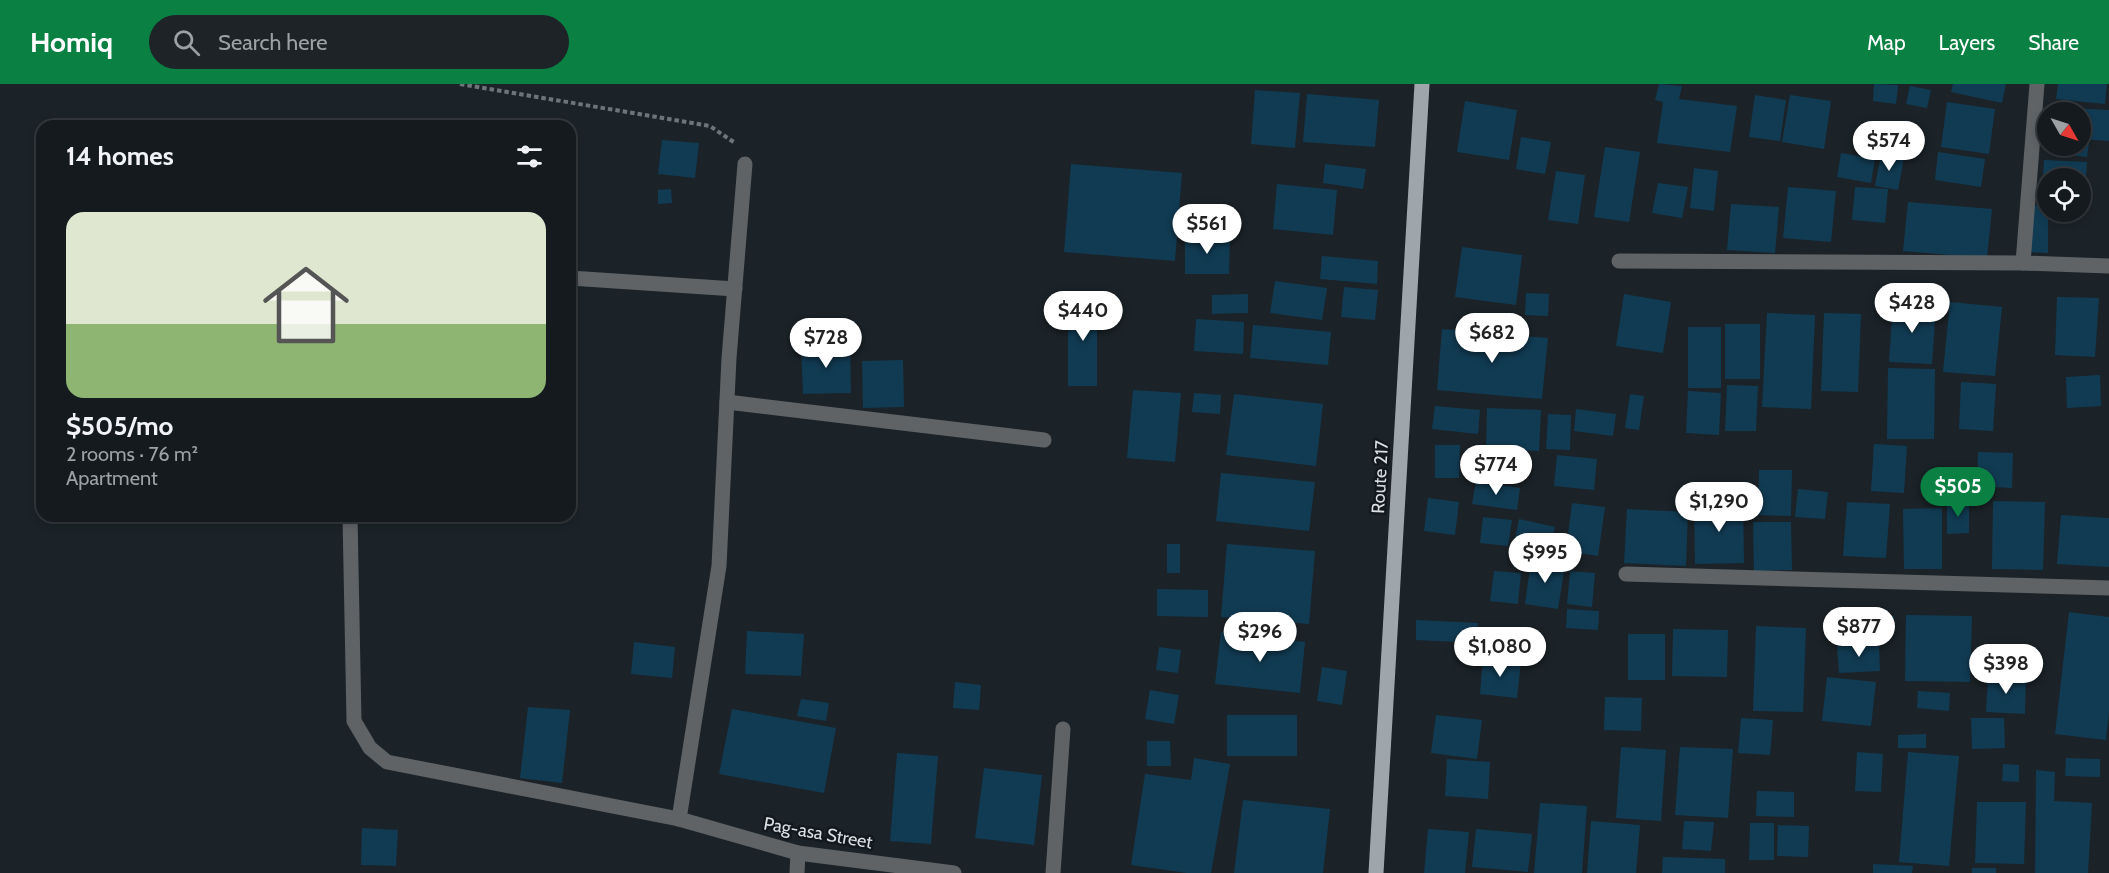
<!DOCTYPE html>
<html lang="en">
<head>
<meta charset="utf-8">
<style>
	body { margin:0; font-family:Cabin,sans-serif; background:#1d2327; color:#f1f3f6; height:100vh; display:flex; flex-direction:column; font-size:22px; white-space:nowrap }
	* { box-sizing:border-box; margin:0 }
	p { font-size:20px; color:#9da1a4 }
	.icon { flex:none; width:33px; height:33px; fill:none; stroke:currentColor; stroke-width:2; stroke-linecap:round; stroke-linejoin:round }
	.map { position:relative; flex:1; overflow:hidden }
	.details { position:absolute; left:36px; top:36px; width:540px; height:402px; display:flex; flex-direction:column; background:#141a1e; border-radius:18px; box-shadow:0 3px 9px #0003,0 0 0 2px #33383c }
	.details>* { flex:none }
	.needle { width:39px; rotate:129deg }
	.fabs { position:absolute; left:2037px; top:18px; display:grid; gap:12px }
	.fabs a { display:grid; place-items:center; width:54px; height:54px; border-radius:50%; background:#141a1e; box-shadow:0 3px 9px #0003,0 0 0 2px #33383c; font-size:30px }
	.price { position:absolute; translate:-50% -51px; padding:0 14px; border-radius:21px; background:#fff; color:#222; font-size:20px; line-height:39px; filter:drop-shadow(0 2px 3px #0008) }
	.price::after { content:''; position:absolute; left:50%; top:36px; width:18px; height:14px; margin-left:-9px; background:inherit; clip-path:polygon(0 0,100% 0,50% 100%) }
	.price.active { background:#0b8043; color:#fff }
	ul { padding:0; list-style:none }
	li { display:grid; align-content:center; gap:12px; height:318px; padding:0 30px }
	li+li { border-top:2px solid #33383c }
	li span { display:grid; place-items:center; height:186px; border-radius:18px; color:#555 }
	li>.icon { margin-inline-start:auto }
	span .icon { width:108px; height:108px; fill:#fffc; stroke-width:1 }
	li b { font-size:26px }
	h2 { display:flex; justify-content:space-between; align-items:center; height:72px; padding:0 30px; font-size:26px }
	header { display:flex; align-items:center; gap:36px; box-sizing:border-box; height:84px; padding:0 30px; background:#0b8043; color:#fff }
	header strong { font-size:28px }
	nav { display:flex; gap:33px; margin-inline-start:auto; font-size:21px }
	.search { width:420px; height:54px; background:#1d2327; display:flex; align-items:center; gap:15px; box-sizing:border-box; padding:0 21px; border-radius:33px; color:#9da1a4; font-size:22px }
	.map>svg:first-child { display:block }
	.building { fill:#113b53 }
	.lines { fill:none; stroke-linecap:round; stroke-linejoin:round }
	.path { stroke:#6e7579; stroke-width:4; stroke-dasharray:4.5 3; stroke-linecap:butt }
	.service { stroke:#5f6366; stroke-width:15 }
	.minor { stroke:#5f6366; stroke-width:15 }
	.primary { stroke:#9ea5ab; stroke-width:15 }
	.labels { text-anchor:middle; stroke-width:5; stroke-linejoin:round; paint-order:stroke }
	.street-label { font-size:18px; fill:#dadfe2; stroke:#12191e }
</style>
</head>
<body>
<header>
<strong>Homiq</strong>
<div class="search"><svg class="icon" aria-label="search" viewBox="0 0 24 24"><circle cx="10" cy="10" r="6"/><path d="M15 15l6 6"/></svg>Search here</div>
<nav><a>Map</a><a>Layers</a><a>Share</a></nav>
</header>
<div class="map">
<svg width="2109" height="789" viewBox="0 0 2109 789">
	<rect width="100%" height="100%" fill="#1b2328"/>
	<g class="building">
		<polygon points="1659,0 1682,2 1679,15 1737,22 1730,68 1657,59 1663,18 1655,16"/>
		<polygon points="1874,0 1898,1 1896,20 1873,17"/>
		<polygon points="1953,0 2006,0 2002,19 1951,8"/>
		<polygon points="2058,0 2107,0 2105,20 2056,15"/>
		<polygon points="1910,2 1931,6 1927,24 1906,20"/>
		<polygon points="1255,6 1300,9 1295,64 1251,60"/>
		<polygon points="1307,10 1379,16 1375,63 1303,58"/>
		<polygon points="1755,11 1786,16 1780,57 1749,53"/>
		<polygon points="1790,11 1831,17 1824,65 1782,58"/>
		<polygon points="1465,17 1517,26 1509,76 1457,68"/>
		<polygon points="1947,18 1995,25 1989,70 1941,63"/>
		<polygon points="2068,24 2109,26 2109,57 2080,55 2080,28 2068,28"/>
		<polygon points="1521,53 1551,58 1545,90 1516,85"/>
		<polygon points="662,56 699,59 695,94 658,90"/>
		<polygon points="2080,58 2089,59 2087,73 2056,70 2057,62 2080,62"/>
		<polygon points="1605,63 1640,68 1629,138 1594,133"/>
		<polygon points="1938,68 1985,75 1981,103 1935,96"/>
		<polygon points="1841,69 1875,75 1871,99 1837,93"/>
		<polygon points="1881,70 1904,74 1898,106 1875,102"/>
		<polygon points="2044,76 2087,78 2085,109 2080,109 2080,94 2048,94 2048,107 2042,107"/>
		<polygon points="1071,80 1182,89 1175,177 1064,168"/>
		<polygon points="1325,80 1366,85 1363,105 1323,99"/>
		<polygon points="1694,84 1718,87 1714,127 1690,124"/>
		<polygon points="1556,87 1585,91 1578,140 1548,136"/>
		<polygon points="1658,99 1688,103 1682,134 1652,129"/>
		<polygon points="1277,100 1337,106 1333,151 1273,145"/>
		<polygon points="1788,103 1836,107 1831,158 1783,154"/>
		<polygon points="1855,103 1888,105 1885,139 1852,136"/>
		<polygon points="671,105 672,119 658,120 658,106"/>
		<polygon points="1908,118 1992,125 1987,174 1903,167"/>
		<polygon points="1731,120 1779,123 1775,169 1727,166"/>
		<polygon points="2029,121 2048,122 2048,169 2027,168"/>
		<polygon points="1185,152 1230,152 1229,190 1185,190"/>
		<polygon points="1462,163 1522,171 1516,221 1455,213"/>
		<polygon points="1322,172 1378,177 1377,200 1320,195"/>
		<polygon points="1275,197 1327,204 1322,236 1270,229"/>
		<polygon points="1344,203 1378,206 1375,236 1341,233"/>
		<polygon points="1526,209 1549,210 1548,232 1525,231"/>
		<polygon points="1248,210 1248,229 1212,230 1212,211"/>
		<polygon points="1624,210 1671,218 1663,269 1616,262"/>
		<rect x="1068" y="213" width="29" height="89"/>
		<polygon points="2057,213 2099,214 2095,273 2055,271"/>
		<polygon points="1950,218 2002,223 1995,292 1943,288"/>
		<polygon points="1893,220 1936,223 1932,280 1889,278"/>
		<polygon points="1767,229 1815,231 1811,325 1762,323"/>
		<polygon points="1824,229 1861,230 1858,308 1821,307"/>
		<polygon points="1196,235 1244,238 1243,270 1194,267"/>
		<rect x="1725" y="240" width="35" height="55"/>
		<polygon points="1253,241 1331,248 1328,281 1250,274"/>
		<rect x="1688" y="243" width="33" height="61"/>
		<polygon points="1442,245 1548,254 1542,315 1437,306"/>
		<polygon points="850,260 851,309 803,310 801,261"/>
		<polygon points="903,276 904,323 863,324 862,277"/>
		<polygon points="1888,284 1935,285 1934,355 1887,355"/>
		<polygon points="2100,291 2101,322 2067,324 2066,293"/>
		<polygon points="1961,298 1996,300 1993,347 1959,345"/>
		<polygon points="1727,301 1758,302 1756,347 1725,347"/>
		<polygon points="1133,306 1181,309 1175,378 1127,374"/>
		<polygon points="1688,307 1721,309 1719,351 1686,349"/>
		<polygon points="1194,309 1221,311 1220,330 1192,328"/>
		<polygon points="1234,310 1323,320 1316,382 1226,371"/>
		<polygon points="1630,310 1644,312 1639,346 1625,344"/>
		<polygon points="1435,322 1480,326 1478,350 1432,345"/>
		<polygon points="1487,324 1541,326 1539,367 1486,365"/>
		<polygon points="1576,325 1616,330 1613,352 1574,347"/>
		<polygon points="1548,330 1571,331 1570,366 1546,365"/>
		<polygon points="1874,360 1907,362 1904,409 1871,407"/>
		<polygon points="1435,361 1460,361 1459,394 1435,394"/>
		<polygon points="1978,368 2013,369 2012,404 1977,402"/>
		<polygon points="1501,371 1520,372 1518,397 1499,395"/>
		<polygon points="1557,371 1597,375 1594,406 1554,402"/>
		<polygon points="1475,372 1496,375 1494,394 1473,392"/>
		<polygon points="1759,386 1792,386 1791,432 1758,431"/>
		<polygon points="1221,389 1315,398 1309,447 1216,437"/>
		<polygon points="1476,397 1520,404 1517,426 1472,420"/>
		<polygon points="1798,405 1828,408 1825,435 1795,433"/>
		<polygon points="1428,414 1459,418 1455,451 1424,447"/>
		<polygon points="1993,417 2045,418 2043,486 1992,485"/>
		<polygon points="1743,418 1744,479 1695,480 1694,419"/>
		<polygon points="1847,418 1890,420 1886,474 1843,472"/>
		<polygon points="1572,419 1605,423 1598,472 1566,467"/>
		<polygon points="1969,419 1969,449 1947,450 1947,420"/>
		<polygon points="1942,424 1942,485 1904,485 1903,425"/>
		<polygon points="1627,425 1688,428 1686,482 1624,479"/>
		<polygon points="2061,431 2109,434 2109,483 2057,480"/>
		<polygon points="1483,433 1512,436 1508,462 1480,459"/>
		<polygon points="1519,435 1555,443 1549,472 1513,465"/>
		<polygon points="1753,438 1791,438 1792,486 1754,487"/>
		<rect x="1167" y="460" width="13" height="29"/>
		<polygon points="1227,460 1315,467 1309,540 1221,533"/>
		<polygon points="1531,476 1565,481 1558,525 1525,520"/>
		<polygon points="1494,487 1521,489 1518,520 1490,517"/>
		<polygon points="1570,487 1595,489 1592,523 1567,520"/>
		<polygon points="1157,505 1208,506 1208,533 1157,532"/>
		<polygon points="1567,525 1599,527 1598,546 1566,544"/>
		<polygon points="2069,528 2109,533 2109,627 2106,656 2055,650"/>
		<polygon points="1867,531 1894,532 1893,553 1865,552"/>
		<polygon points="1906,531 1972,532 1970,598 1905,597"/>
		<polygon points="1416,536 1478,539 1477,559 1416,556"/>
		<polygon points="1756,542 1806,544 1803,628 1753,627"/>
		<polygon points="1837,543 1857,544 1856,557 1837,556"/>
		<polygon points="1673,545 1728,546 1727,593 1672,592"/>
		<polygon points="747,547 804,550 801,592 745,590"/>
		<polygon points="1221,548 1305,558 1300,609 1215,600"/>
		<rect x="1628" y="550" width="37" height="46"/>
		<polygon points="634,558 675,563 672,594 631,590"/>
		<polygon points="1879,560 1880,587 1839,589 1837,562"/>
		<polygon points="1159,563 1181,566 1178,589 1156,586"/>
		<polygon points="1483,574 1521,577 1517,614 1480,610"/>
		<polygon points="1322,583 1347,587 1342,621 1317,617"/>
		<polygon points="1827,593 1876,598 1871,642 1822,637"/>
		<polygon points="1988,593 2026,593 2025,630 1986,628"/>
		<polygon points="955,598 981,601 979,626 953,624"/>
		<polygon points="1150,606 1179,611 1174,640 1145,635"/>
		<polygon points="1918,607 1950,609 1949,627 1917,624"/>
		<polygon points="1605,613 1642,614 1641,647 1604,646"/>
		<polygon points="801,615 829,619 826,637 797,632"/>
		<polygon points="528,623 570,626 562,699 520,694"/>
		<polygon points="732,625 836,644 824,709 719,690"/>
		<rect x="1227" y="631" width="70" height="41"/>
		<polygon points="1436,631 1482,636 1477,675 1431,669"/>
		<polygon points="1741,634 1773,636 1770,671 1738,669"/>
		<polygon points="1971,634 2004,634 2005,664 1972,665"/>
		<polygon points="1926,650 1926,664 1898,664 1898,651"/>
		<polygon points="1147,657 1170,657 1171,682 1147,682"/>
		<polygon points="1621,663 1666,666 1661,737 1616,734"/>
		<polygon points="1680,663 1733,665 1728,734 1675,731"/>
		<polygon points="1857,668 1883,670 1881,708 1855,707"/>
		<polygon points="1908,668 1959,672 1949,782 1899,778"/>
		<polygon points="897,669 938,672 931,760 890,757"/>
		<polygon points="1194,674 1230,680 1211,789 1187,789 1131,781 1145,690 1191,696"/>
		<polygon points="2066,674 2100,675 2100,693 2065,692"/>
		<polygon points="1447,675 1490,678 1488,715 1445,712"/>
		<polygon points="2003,680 2019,681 2019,698 2002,697"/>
		<polygon points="984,684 1042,691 1034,761 975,754"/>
		<polygon points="2036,686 2055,688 2054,717 2092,719 2088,789 2035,789"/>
		<polygon points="1757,707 1794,708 1794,733 1756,732"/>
		<polygon points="1243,716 1330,725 1323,789 1234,789"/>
		<polygon points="1977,718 2026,718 2024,780 1975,779"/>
		<polygon points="1540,719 1587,722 1582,789 1534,789"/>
		<polygon points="1591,737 1640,741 1636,789 1587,789"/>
		<polygon points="1684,737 1714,738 1711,767 1682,765"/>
		<polygon points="1750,739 1774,739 1774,776 1749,776"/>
		<polygon points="1778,741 1809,742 1808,773 1777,772"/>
		<polygon points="362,744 398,746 396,782 361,781"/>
		<polygon points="1428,745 1469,748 1465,789 1424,789"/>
		<polygon points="1476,745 1532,750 1528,788 1472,783"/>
		<polygon points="1663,773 1725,775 1725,789 1662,789"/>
		<polygon points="1873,780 1913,782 1912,789 1873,789"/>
		<rect x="1972" y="784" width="24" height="5"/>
	</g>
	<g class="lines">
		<polyline class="path" points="460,0 710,42 735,59"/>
		<polyline class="service" points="570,194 735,205"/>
		<g class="minor">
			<polyline points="2037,0 2023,179 2109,182"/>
			<polyline points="1619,177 2023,179"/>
			<polyline points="727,318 1044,356"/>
			<polyline points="350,432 354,637 370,664 387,678 679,735 798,769 954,789"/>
			<polyline points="1626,490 2109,504"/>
			<polyline points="679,735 719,482 729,274 745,80"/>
			<polyline points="797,789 798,769"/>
			<polyline points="1053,789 1063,645"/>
		</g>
		<polyline class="primary" points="1376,789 1422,0"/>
	</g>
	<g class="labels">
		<g class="street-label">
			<text transform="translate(1380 393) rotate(-87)" y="6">Route 217</text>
			<text transform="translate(818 749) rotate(10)" y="6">Pag-asa Street</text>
		</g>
	</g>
</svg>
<div class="fabs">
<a><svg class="needle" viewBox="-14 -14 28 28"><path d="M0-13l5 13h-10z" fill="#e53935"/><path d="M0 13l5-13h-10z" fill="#9da1a4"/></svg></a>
<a><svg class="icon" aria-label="locate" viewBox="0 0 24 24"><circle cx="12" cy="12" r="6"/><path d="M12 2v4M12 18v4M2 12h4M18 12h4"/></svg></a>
</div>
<b class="price" style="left:1889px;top:88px">$574</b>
<b class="price" style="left:1207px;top:171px">$561</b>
<b class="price" style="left:1912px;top:250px">$428</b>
<b class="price" style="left:1083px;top:258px">$440</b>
<b class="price" style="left:1492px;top:280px">$682</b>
<b class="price" style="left:826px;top:285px">$728</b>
<b class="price" style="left:1496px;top:412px">$774</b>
<b class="price active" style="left:1958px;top:434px">$505</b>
<b class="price" style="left:1719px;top:449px">$1,290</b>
<b class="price" style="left:1545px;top:500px">$995</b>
<b class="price" style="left:1859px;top:574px">$877</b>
<b class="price" style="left:1260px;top:579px">$296</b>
<b class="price" style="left:1500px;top:594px">$1,080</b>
<b class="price" style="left:2006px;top:611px">$398</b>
<section class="details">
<h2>14 homes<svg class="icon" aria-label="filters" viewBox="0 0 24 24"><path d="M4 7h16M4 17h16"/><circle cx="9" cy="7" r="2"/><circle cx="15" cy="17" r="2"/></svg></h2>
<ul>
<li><span style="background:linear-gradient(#dfe7d0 60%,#8fb573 0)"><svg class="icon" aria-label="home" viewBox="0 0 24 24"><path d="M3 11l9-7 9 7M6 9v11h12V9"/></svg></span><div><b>$505/mo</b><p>2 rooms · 76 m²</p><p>Apartment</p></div></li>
</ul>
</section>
</div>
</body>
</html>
